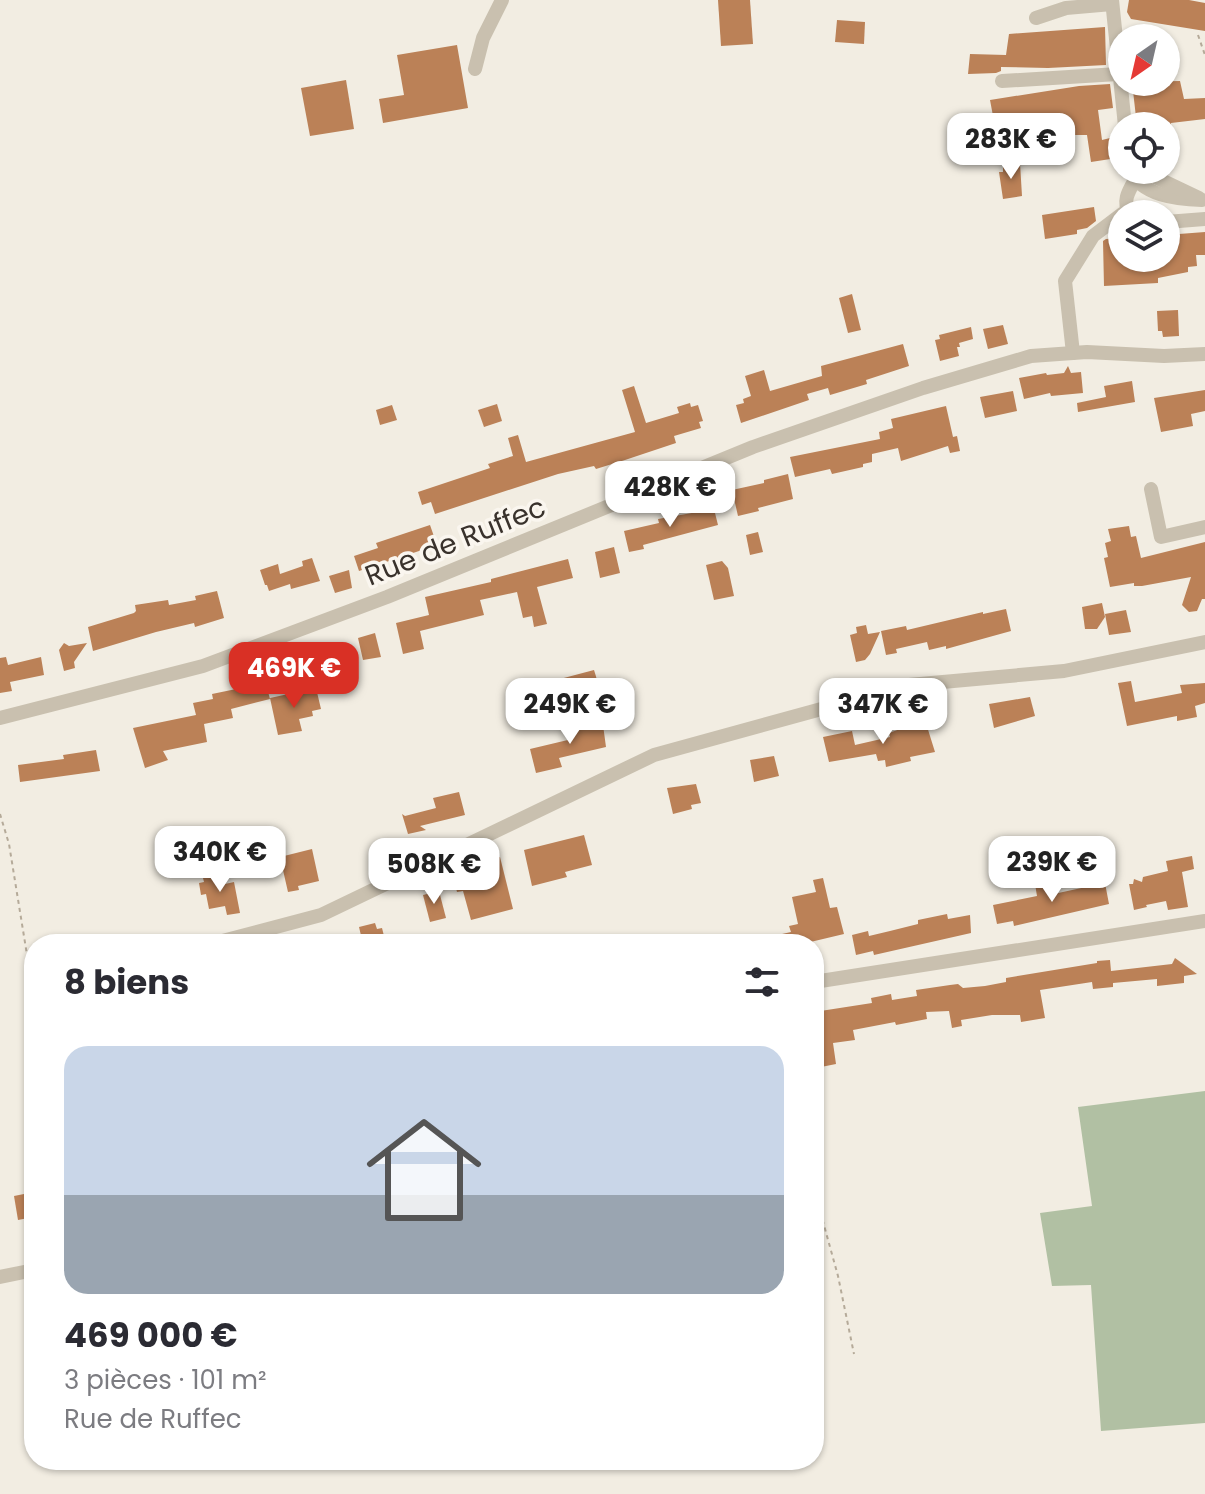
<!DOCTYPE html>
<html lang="fr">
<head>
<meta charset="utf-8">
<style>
	body { margin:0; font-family:Poppins,sans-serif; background:#f7f7f7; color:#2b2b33; height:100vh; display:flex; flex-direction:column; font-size:30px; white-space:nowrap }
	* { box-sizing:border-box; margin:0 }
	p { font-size:26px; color:#7c7c81 }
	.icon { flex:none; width:44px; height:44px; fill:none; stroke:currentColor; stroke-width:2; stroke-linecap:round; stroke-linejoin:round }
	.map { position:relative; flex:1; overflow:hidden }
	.side { position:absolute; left:24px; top:934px; width:800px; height:536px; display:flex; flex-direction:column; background:#fff; border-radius:32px; box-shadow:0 2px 6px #0004 }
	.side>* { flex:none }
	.needle { width:52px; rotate:214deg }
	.tools { position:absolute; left:1108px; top:24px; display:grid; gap:16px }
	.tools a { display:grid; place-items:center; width:72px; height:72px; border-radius:50%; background:#fff; box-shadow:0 2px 6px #0004; font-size:40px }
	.price { position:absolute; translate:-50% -68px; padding:0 18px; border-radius:16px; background:#fff; color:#222; font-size:26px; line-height:52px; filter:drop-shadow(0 2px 4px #0008) }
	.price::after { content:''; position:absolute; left:50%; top:48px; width:24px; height:18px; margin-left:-12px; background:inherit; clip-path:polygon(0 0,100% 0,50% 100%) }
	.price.selected { background:#d93025; color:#fff }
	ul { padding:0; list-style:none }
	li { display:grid; align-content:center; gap:16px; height:424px; padding:0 40px }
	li+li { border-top:2px solid #e1e1e2 }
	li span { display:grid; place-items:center; height:248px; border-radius:24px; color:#555 }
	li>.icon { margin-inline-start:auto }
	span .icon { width:144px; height:144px; fill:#fffc; stroke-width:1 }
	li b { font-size:34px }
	h2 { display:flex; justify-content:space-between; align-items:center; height:96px; padding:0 40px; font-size:34px }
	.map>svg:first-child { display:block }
	.green { fill:#b1c0a3 }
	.building { fill:#bb8157 }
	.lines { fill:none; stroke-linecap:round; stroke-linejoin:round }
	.path { stroke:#b5aa99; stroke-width:2; stroke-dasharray:4 4; stroke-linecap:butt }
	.minor { stroke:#c9c0af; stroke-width:14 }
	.labels { text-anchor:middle; stroke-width:7; stroke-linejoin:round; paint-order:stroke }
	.street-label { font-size:28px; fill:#39322c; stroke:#faf6ef }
</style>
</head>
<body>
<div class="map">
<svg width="1205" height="1494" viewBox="0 0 1205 1494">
	<rect width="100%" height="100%" fill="#f2ede2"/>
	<polygon class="green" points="1205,1091 1205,1423 1101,1431 1091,1285 1052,1286 1040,1213 1092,1206 1078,1107"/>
	<g class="building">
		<polygon points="718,0 750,0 753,44 721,46"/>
		<polygon points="1129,0 1189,0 1205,3 1205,31 1131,19 1127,12"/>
		<polygon points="837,20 865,22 864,44 835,42"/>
		<polygon points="1105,27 1106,65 1048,68 1001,67 1001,71 996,73 968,74 970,54 1006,55 1009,34"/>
		<polygon points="457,45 468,108 383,123 379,99 404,95 397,55"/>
		<polygon points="346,80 354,129 310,136 301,88"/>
		<polygon points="1180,81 1184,99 1205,98 1205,119 1171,123 1171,126 1137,126 1132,82"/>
		<polygon points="1110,84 1113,108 1098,110 1102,140 1110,138 1111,142 1115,141 1117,158 1091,162 1087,135 1075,135 1074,127 1059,129 1056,116 1034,119 1035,127 996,132 990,100 1079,86"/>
		<polygon points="1020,163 1022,196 1003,199 999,172 1003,172 1003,166"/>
		<polygon points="1094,207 1096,221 1087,228 1077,230 1077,234 1045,239 1042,215"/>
		<polygon points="1205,232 1205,255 1196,255 1197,266 1188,267 1188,272 1158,278 1158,283 1104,286 1103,241 1106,239 1122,238 1122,258 1166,258 1166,235"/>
		<polygon points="852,294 861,330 848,333 839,298"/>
		<polygon points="1178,310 1179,336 1163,337 1162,331 1158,331 1157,311"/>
		<polygon points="1003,325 1008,344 988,349 983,329"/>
		<polygon points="971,327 973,339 959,343 960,347 957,347 959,356 940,361 935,340 940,339 939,335"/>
		<polygon points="903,344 909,366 866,380 867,384 830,395 828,388 807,394 809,400 741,423 736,405 744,403 743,399 751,396 745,376 764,370 770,391 822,376 821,366"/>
		<polygon points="1068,366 1071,373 1081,372 1083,393 1051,396 1050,393 1024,399 1019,378 1046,373 1047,375 1064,373"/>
		<polygon points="1132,381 1135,402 1078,412 1077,403 1106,397 1104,386"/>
		<polygon points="634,386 646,423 679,413 677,407 690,403 691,407 698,405 703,421 699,422 701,428 674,436 676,443 625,460 596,469 594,466 558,474 435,514 431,502 422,505 418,492 490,468 488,464 513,456 508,438 518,435 526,462 635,432 622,390"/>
		<polygon points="1205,390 1205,411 1191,414 1193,426 1161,432 1154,398"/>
		<polygon points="1013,391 1017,411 985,418 980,397"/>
		<polygon points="497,404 502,421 484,427 478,410"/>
		<polygon points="392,405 397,420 380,425 376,410"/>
		<polygon points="946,406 953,437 957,436 960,451 950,453 948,446 901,461 898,448 872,454 872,462 863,464 863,467 832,474 830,469 795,477 790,457 880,439 879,432 893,428 891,419"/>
		<polygon points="788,474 793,499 758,508 759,511 738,516 732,490 764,483 764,480"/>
		<polygon points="714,509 718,525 643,545 644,549 629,552 624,531 659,523 658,519"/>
		<polygon points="430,525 437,545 359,571 354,556 378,548 376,543"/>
		<polygon points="1129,526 1131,537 1136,536 1141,558 1205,542 1205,599 1202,599 1197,611 1189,612 1182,605 1191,577 1142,586 1134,586 1134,583 1110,587 1104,558 1108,557 1105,543 1111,541 1108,529"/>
		<polygon points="758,532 763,552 750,555 746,535"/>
		<polygon points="614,547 620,573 600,578 595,552"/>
		<polygon points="312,558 320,581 291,589 290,584 269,591 267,585 265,585 260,570 278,564 280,574 303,566 302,561"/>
		<polygon points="568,559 573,578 537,587 547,624 534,627 532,616 523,618 517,592 480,600 484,615 420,631 424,649 403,654 396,623 429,615 425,597 491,582 491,579"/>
		<polygon points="722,561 728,568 734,596 714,600 706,565"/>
		<polygon points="349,570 352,588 335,593 329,576"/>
		<polygon points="217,591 224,618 195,627 194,623 156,632 93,651 88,627 134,613 136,611 135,605 168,600 169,605 196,600 195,596"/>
		<polygon points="1102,603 1105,617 1097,629 1085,629 1082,607"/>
		<polygon points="1006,609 1011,631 946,649 946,646 929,650 927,642 896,649 897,653 886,655 881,631 906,626 907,630 983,612 983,614"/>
		<polygon points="1126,610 1131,632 1109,635 1105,614"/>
		<polygon points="866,625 868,634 880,632 870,654 865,660 856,662 850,635 857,633 856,627"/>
		<polygon points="375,633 381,657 363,660 358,638"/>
		<polygon points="64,643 69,646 87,643 74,662 75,668 64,671 59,650"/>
		<polygon points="6,657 8,665 41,657 44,675 10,682 12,691 0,693 0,658"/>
		<polygon points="594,670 598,683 563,691 560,679"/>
		<polygon points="264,677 270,699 231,709 233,718 204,724 207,742 163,751 168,760 145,768 133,728 196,715 193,703 213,699 212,694 241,688 240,683"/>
		<polygon points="1131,681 1135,702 1182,693 1180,685 1205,683 1205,703 1195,706 1197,717 1177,721 1177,716 1127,726 1118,683"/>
		<polygon points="316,688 321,709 312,711 313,716 299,719 302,731 278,735 270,698"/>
		<polygon points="1030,697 1035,716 994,728 989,704"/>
		<polygon points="599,718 600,726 603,725 606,747 559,758 562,767 536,773 530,749 572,739 568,726"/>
		<polygon points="925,720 935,752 910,757 911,761 886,767 885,760 878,761 876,754 829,762 823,737 852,731 855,745 890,737 889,733"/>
		<polygon points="96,750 100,771 20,782 18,765 64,759 63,755"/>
		<polygon points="774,756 779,776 754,782 750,760"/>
		<polygon points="696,784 701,803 691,805 692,809 673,814 667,788"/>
		<polygon points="459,792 465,815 420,826 426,830 408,834 402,814 405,816 436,808 433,798"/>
		<polygon points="584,835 592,865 565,872 567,877 532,886 524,850"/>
		<polygon points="312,849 319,881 298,886 299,890 288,892 280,857"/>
		<polygon points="1192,856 1194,869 1182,872 1188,907 1168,910 1166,901 1146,905 1147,907 1134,910 1129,884 1133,884 1134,879 1142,882 1143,877 1168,871 1166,861"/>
		<polygon points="500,857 513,909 471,920 463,891 457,892 454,880 467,876 469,888 490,883 485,861"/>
		<polygon points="221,874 225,884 234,882 240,913 227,915 225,906 209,909 206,894 201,895 199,883 204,882 203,878"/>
		<polygon points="823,878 830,908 837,907 844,934 802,944 760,944 760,939 791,932 789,926 798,924 792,897 816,892 813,880"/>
		<polygon points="1104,878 1109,904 1014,926 1013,921 997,924 993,905 1037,896 1035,884 1046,882 1049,895 1086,887 1085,882"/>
		<polygon points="439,891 446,918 430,922 423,895"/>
		<polygon points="947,914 948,919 970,915 971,933 874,955 873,951 856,955 852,935 868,931 869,936 890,931 918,924 918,920"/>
		<polygon points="375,923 377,929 382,928 386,944 363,944 359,927"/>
		<polygon points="1175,958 1197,974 1184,976 1184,983 1157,986 1157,979 1113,983 1113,987 1093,989 1092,982 1040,990 1045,1018 1021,1022 1020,1015 992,1015 961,1020 962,1026 952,1028 949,1011 926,1012 927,1019 896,1025 895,1022 853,1030 855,1040 833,1043 836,1064 821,1067 819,1055 817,1055 814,1012 872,1003 871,998 891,994 892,1000 917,996 916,990 950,985 958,984 963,988 985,986 1006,982 1006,978 1097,963 1097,961 1110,960 1111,971 1172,964"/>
		<polygon points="34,1192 34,1217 18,1220 14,1196"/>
	</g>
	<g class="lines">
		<g class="path">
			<polyline points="1198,35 1205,55"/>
			<polyline points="0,814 9,844 34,998"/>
			<polyline points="814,1189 838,1276 854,1354"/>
		</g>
		<g class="minor">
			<polyline points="1112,0 1125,126"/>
			<polyline points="1036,18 1066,8 1112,4"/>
			<polyline points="475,69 483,38 502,0"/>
			<polyline points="1002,81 1118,74"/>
			<path d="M1129,170C1143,196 1175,199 1202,200"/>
			<polyline points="1147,170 1157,178 1199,198"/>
			<path d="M1130,214C1122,202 1128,192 1135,180"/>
			<polyline points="1166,222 1205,219"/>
			<polyline points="1073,353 1065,281 1093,236 1122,214"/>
			<polyline points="1151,489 1161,537 1205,527"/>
			<polyline points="0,718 203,666 387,597 753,447 923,388 1031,356 1087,352 1164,356 1205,354"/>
			<polyline points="211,944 321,915 654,755 909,685 1064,671 1205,642"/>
			<polyline points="814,982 1205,921"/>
			<polyline points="0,1277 34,1270"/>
		</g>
	</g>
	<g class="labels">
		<g class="street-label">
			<text transform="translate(455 541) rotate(-22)" y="10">Rue de Ruffec</text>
		</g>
	</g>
</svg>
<div class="tools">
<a><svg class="needle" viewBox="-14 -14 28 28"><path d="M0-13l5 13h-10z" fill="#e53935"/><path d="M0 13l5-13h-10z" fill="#7c7c81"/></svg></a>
<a><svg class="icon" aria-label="locate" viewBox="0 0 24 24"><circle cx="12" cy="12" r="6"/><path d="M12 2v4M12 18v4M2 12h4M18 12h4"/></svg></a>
<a><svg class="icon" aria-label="layers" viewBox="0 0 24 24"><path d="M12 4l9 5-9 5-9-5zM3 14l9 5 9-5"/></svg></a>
</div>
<b class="price" style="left:1011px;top:181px">283K €</b>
<b class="price" style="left:670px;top:529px">428K €</b>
<b class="price selected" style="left:294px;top:710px">469K €</b>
<b class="price" style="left:570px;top:746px">249K €</b>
<b class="price" style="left:883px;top:746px">347K €</b>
<b class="price" style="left:220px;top:894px">340K €</b>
<b class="price" style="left:1052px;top:904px">239K €</b>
<b class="price" style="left:434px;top:906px">508K €</b>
<section class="side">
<h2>8 biens<svg class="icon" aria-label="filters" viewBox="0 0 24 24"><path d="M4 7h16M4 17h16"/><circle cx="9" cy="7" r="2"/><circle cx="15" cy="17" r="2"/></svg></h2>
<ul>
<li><span style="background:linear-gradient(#c9d6e8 60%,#9aa5b1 0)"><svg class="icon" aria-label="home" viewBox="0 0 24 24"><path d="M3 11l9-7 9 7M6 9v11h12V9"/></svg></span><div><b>469 000 €</b><p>3 pièces · 101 m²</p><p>Rue de Ruffec</p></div></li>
</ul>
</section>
</div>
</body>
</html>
